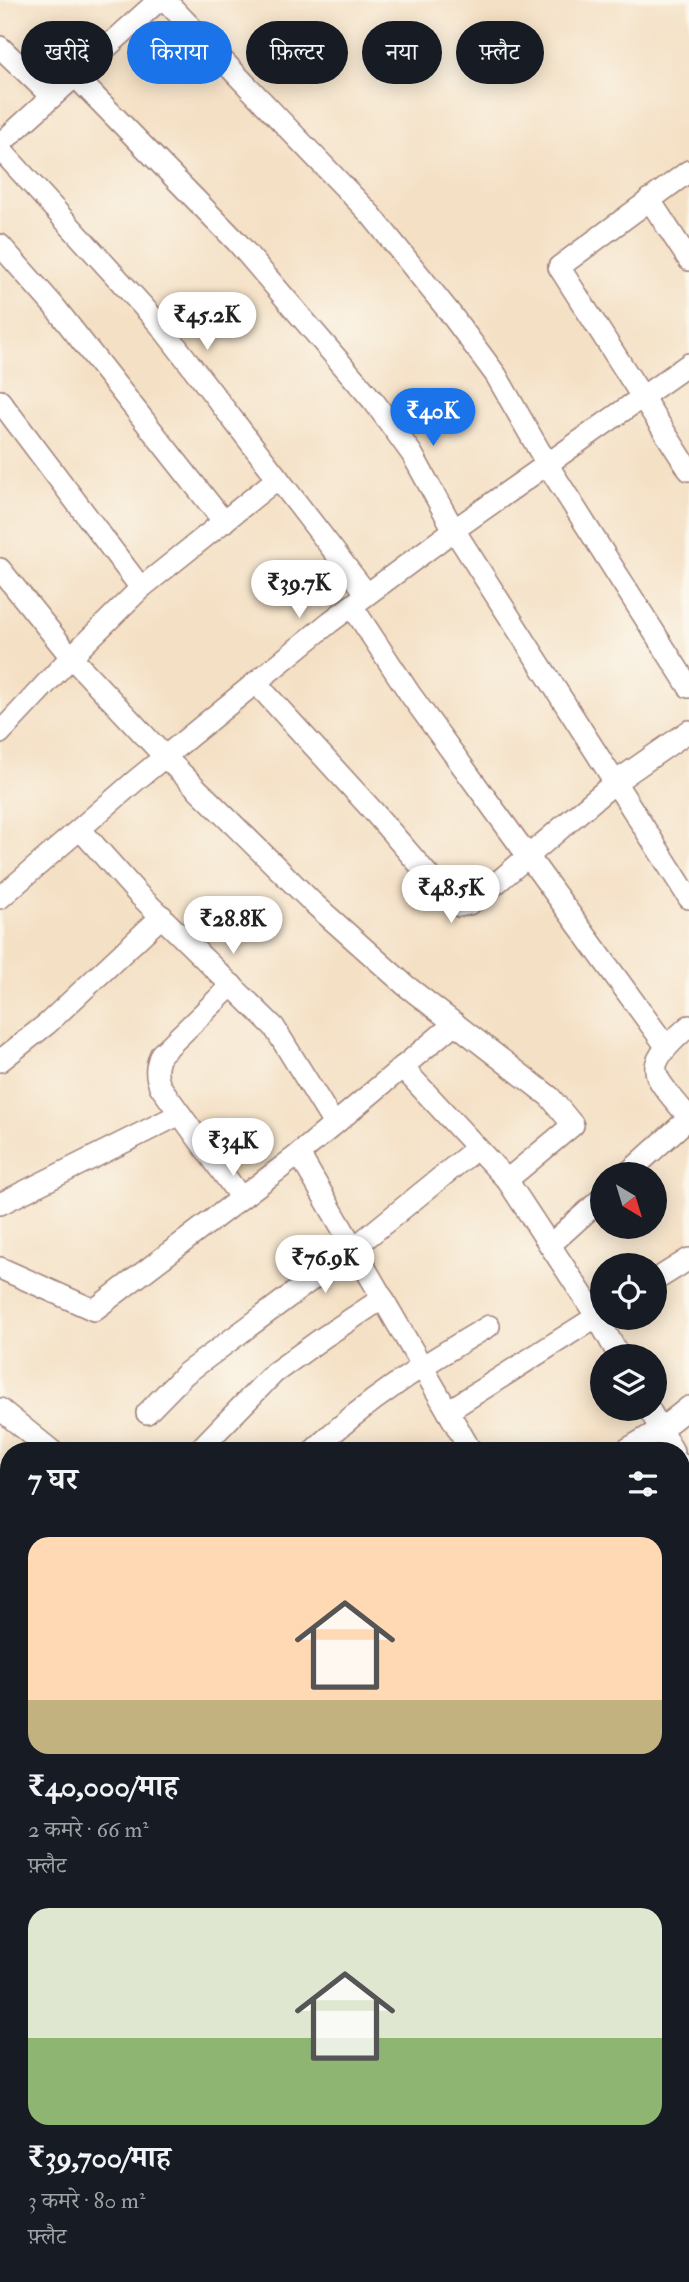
<!DOCTYPE html>
<html lang="hi">
<head>
<meta charset="utf-8">
<style>
	body { margin:0; font-family:"IM FELL Double Pica","Noto Serif Devanagari",serif; background:#242831; color:#f1f3f6; height:100vh; display:flex; flex-direction:column; font-size:26px; white-space:nowrap }
	* { box-sizing:border-box; margin:0 }
	p { font-size:23px; color:#9ea1a6 }
	.icon { flex:none; width:38px; height:38px; fill:none; stroke:currentColor; stroke-width:2; stroke-linecap:round; stroke-linejoin:round }
	.map { position:relative; flex:1; overflow:hidden }
	.sheet { position:absolute; left:0px; top:1442px; width:690px; height:840px; display:flex; flex-direction:column; background:#171b24; border-radius:28px 28px 0 0; box-shadow:0 4px 18px #0003 }
	.sheet>* { flex:none }
	.banner { position:absolute; left:21px; top:21px; width:648px; height:63px; display:flex; gap:14px }
	.needle { width:46px; rotate:142deg }
	.controls { position:absolute; left:590px; top:1162px; display:grid; gap:14px }
	.controls a { display:grid; place-items:center; width:77px; height:77px; border-radius:50%; background:#171b24; box-shadow:0 4px 18px #0003; font-size:35px }
	.price { position:absolute; translate:-50% -60px; padding:0 16px; border-radius:24px; background:#fff; color:#222; font-size:23px; line-height:46px; filter:drop-shadow(0 2px 4px #0008) }
	.price::after { content:''; position:absolute; left:50%; top:42px; width:21px; height:16px; margin-left:-10px; background:inherit; clip-path:polygon(0 0,100% 0,50% 100%) }
	.price.current { background:#1a73e8; color:#fff }
	ul { padding:0; list-style:none }
	li { display:grid; align-content:center; gap:14px; height:371px; padding:0 28px }
	li span { display:grid; place-items:center; height:217px; border-radius:21px; color:#555 }
	li>.icon { margin-inline-start:auto }
	span .icon { width:126px; height:126px; fill:#fffc; stroke-width:1 }
	li b { font-size:30px }
	h2 { display:flex; justify-content:space-between; align-items:center; height:84px; padding:0 28px; font-size:30px }
	.tag { padding:0 24px; border-radius:32px; background:#171b24; box-shadow:0 4px 18px #0003; font-size:24px; line-height:63px }
	.tag.current { background:#1a73e8; color:#fff }
	.map>svg:first-child { display:block }
	.lines { fill:none; stroke-linecap:round; stroke-linejoin:round }
	.minor-casing { stroke:#9f8078; stroke-width:24 }
	.tertiary-casing { stroke:#9f8078; stroke-width:28 }
	.minor { stroke:#fff; stroke-width:21 }
	.tertiary { stroke:#fff; stroke-width:24 }
</style>
</head>
<body>
<div class="map">
<svg width="689" height="2282" viewBox="0 0 689 2282">
	<rect width="100%" height="100%" fill="#fbf7ec"/>
	<filter id="ink" filterUnits="userSpaceOnUse"><feTurbulence type="fractalNoise" baseFrequency=".0143" numOctaves="2"/><feDisplacementMap in="SourceGraphic" scale="14" xChannelSelector="R" yChannelSelector="G"/><feConvolveMatrix kernelMatrix="1 2 1 2 8 2 1 2 1" color-interpolation-filters="sRGB"/></filter>
	<filter id="wash" filterUnits="userSpaceOnUse"><feTurbulence type="fractalNoise" baseFrequency=".00686" numOctaves="4" result="noise"/><feDisplacementMap in="SourceGraphic" scale="28" xChannelSelector="R" yChannelSelector="G"/><feGaussianBlur stdDeviation="1.57" result="paint"/><feColorMatrix in="noise" values="0 0 0 0 0 0 0 0 0 0 0 0 0 0 0 0 0 1.4 0 .05"/><feComposite in="paint" operator="in"/></filter>
	<g filter="url(#wash)">
		<rect width="100%" height="100%" fill="#f4e0c4"/>
	</g>
	<g filter="url(#ink)">
		<g class="lines">
			<g class="minor-casing">
				<g id="minor">
					<polyline points="165,0 371,215 450,313 496,375 547,464 689,687"/>
					<polyline points="0,47 52,97"/>
					<polyline points="75,76 237,242 375,403 412,454 454,530 689,898"/>
					<polyline points="0,144 159,0"/>
					<polyline points="0,149 160,325 367,594"/>
					<polyline points="689,171 559,267 689,470"/>
					<polyline points="649,199 689,260"/>
					<polyline points="0,245 54,306 224,522"/>
					<polyline points="0,401 141,588"/>
					<polyline points="0,569 71,657 165,757 312,902 405,985 550,1097 573,1125 507,1180"/>
					<polyline points="352,606 410,694 666,1046"/>
					<polyline points="256,683 373,811 448,898 459,906 469,904 479,898 614,783 689,731"/>
					<polyline points="0,733 71,657 141,588 278,478"/>
					<polyline points="80,829 137,893 274,1027 334,1124"/>
					<polyline points="0,898 135,781 330,622 454,530 689,364"/>
					<path d="M232,985L161,1054C156,1066 155,1074 160,1086L241,1198"/>
					<path d="M689,1026C639,1070 651,1071 689,1118"/>
					<polyline points="0,1061 48,1023 162,916"/>
					<polyline points="402,1067 507,1180 597,1317 619,1356"/>
					<polyline points="299,1154 471,1451"/>
					<polyline points="627,1174 689,1118"/>
					<polyline points="0,1204 180,1114"/>
					<polyline points="550,1245 602,1198"/>
					<polyline points="0,1268 94,1310 299,1154 455,1023"/>
					<polyline points="654,1281 689,1259"/>
					<polyline points="0,1409 52,1451"/>
					<polyline points="649,1409 673,1451"/>
					<polyline points="448,1411 602,1313"/>
					<polyline points="147,1413 185,1374 354,1248 477,1148"/>
					<polyline points="198,1451 274,1373 324,1337 383,1298"/>
					<path d="M313,1451C366,1400 426,1363 489,1326"/>
					<polyline points="624,1451 661,1429 689,1407"/>
					<polyline points="681,1464 689,1478"/>
					<polyline points="0,1508 9,1500"/>
					<polyline points="681,1508 689,1503"/>
					<polyline points="0,1631 9,1624"/>
					<polyline points="681,1650 689,1646"/>
					<polyline points="681,1820 689,1832"/>
					<polyline points="0,1851 9,1861"/>
					<polyline points="681,1907 689,1907"/>
					<polyline points="0,1942 9,1951"/>
					<polyline points="0,2007 9,2006"/>
					<polyline points="412,2273 418,2282"/>
					<polyline points="533,2273 537,2282"/>
					<polyline points="85,2282 101,2273"/>
					<polyline points="313,2282 317,2273"/>
				</g>
			</g>
			<g class="tertiary-casing">
				<g id="tertiary">
					<polyline points="0,1960 9,1963"/>
					<polyline points="681,2023 689,2023"/>
				</g>
			</g>
			<use href="#minor" class="minor"/>
			<use href="#tertiary" class="tertiary"/>
		</g>
	</g>
</svg>
<div class="controls">
<a><svg class="needle" viewBox="-14 -14 28 28"><path d="M0-13l5 13h-10z" fill="#e53935"/><path d="M0 13l5-13h-10z" fill="#9ea1a6"/></svg></a>
<a><svg class="icon" aria-label="locate" viewBox="0 0 24 24"><circle cx="12" cy="12" r="6"/><path d="M12 2v4M12 18v4M2 12h4M18 12h4"/></svg></a>
<a><svg class="icon" aria-label="layers" viewBox="0 0 24 24"><path d="M12 4l9 5-9 5-9-5zM3 14l9 5 9-5"/></svg></a>
</div>
<b class="price" style="left:207px;top:352px">₹45.2K</b>
<b class="price current" style="left:433px;top:448px">₹40K</b>
<b class="price" style="left:299px;top:620px">₹39.7K</b>
<b class="price" style="left:451px;top:925px">₹48.5K</b>
<b class="price" style="left:233px;top:956px">₹28.8K</b>
<b class="price" style="left:233px;top:1178px">₹34K</b>
<b class="price" style="left:325px;top:1295px">₹76.9K</b>
<div class="banner">
<a class="tag">खरीदें</a>
<a class="tag current">किराया</a>
<a class="tag">फ़िल्टर</a>
<a class="tag">नया</a>
<a class="tag">फ़्लैट</a>
</div>
<section class="sheet">
<h2>7 घर<svg class="icon" aria-label="filters" viewBox="0 0 24 24"><path d="M4 7h16M4 17h16"/><circle cx="9" cy="7" r="2"/><circle cx="15" cy="17" r="2"/></svg></h2>
<ul>
<li><span style="background:linear-gradient(#ffd9b3 75%,#c2b280 0)"><svg class="icon" aria-label="home" viewBox="0 0 24 24"><path d="M3 11l9-7 9 7M6 9v11h12V9"/></svg></span><div><b>₹40,000/माह</b><p>2 कमरे · 66 m²</p><p>फ़्लैट</p></div></li>
<li><span style="background:linear-gradient(#dfe7d0 60%,#8fb573 0)"><svg class="icon" aria-label="home" viewBox="0 0 24 24"><path d="M3 11l9-7 9 7M6 9v11h12V9"/></svg></span><div><b>₹39,700/माह</b><p>3 कमरे · 80 m²</p><p>फ़्लैट</p></div></li>
</ul>
</section>
</div>
</body>
</html>
